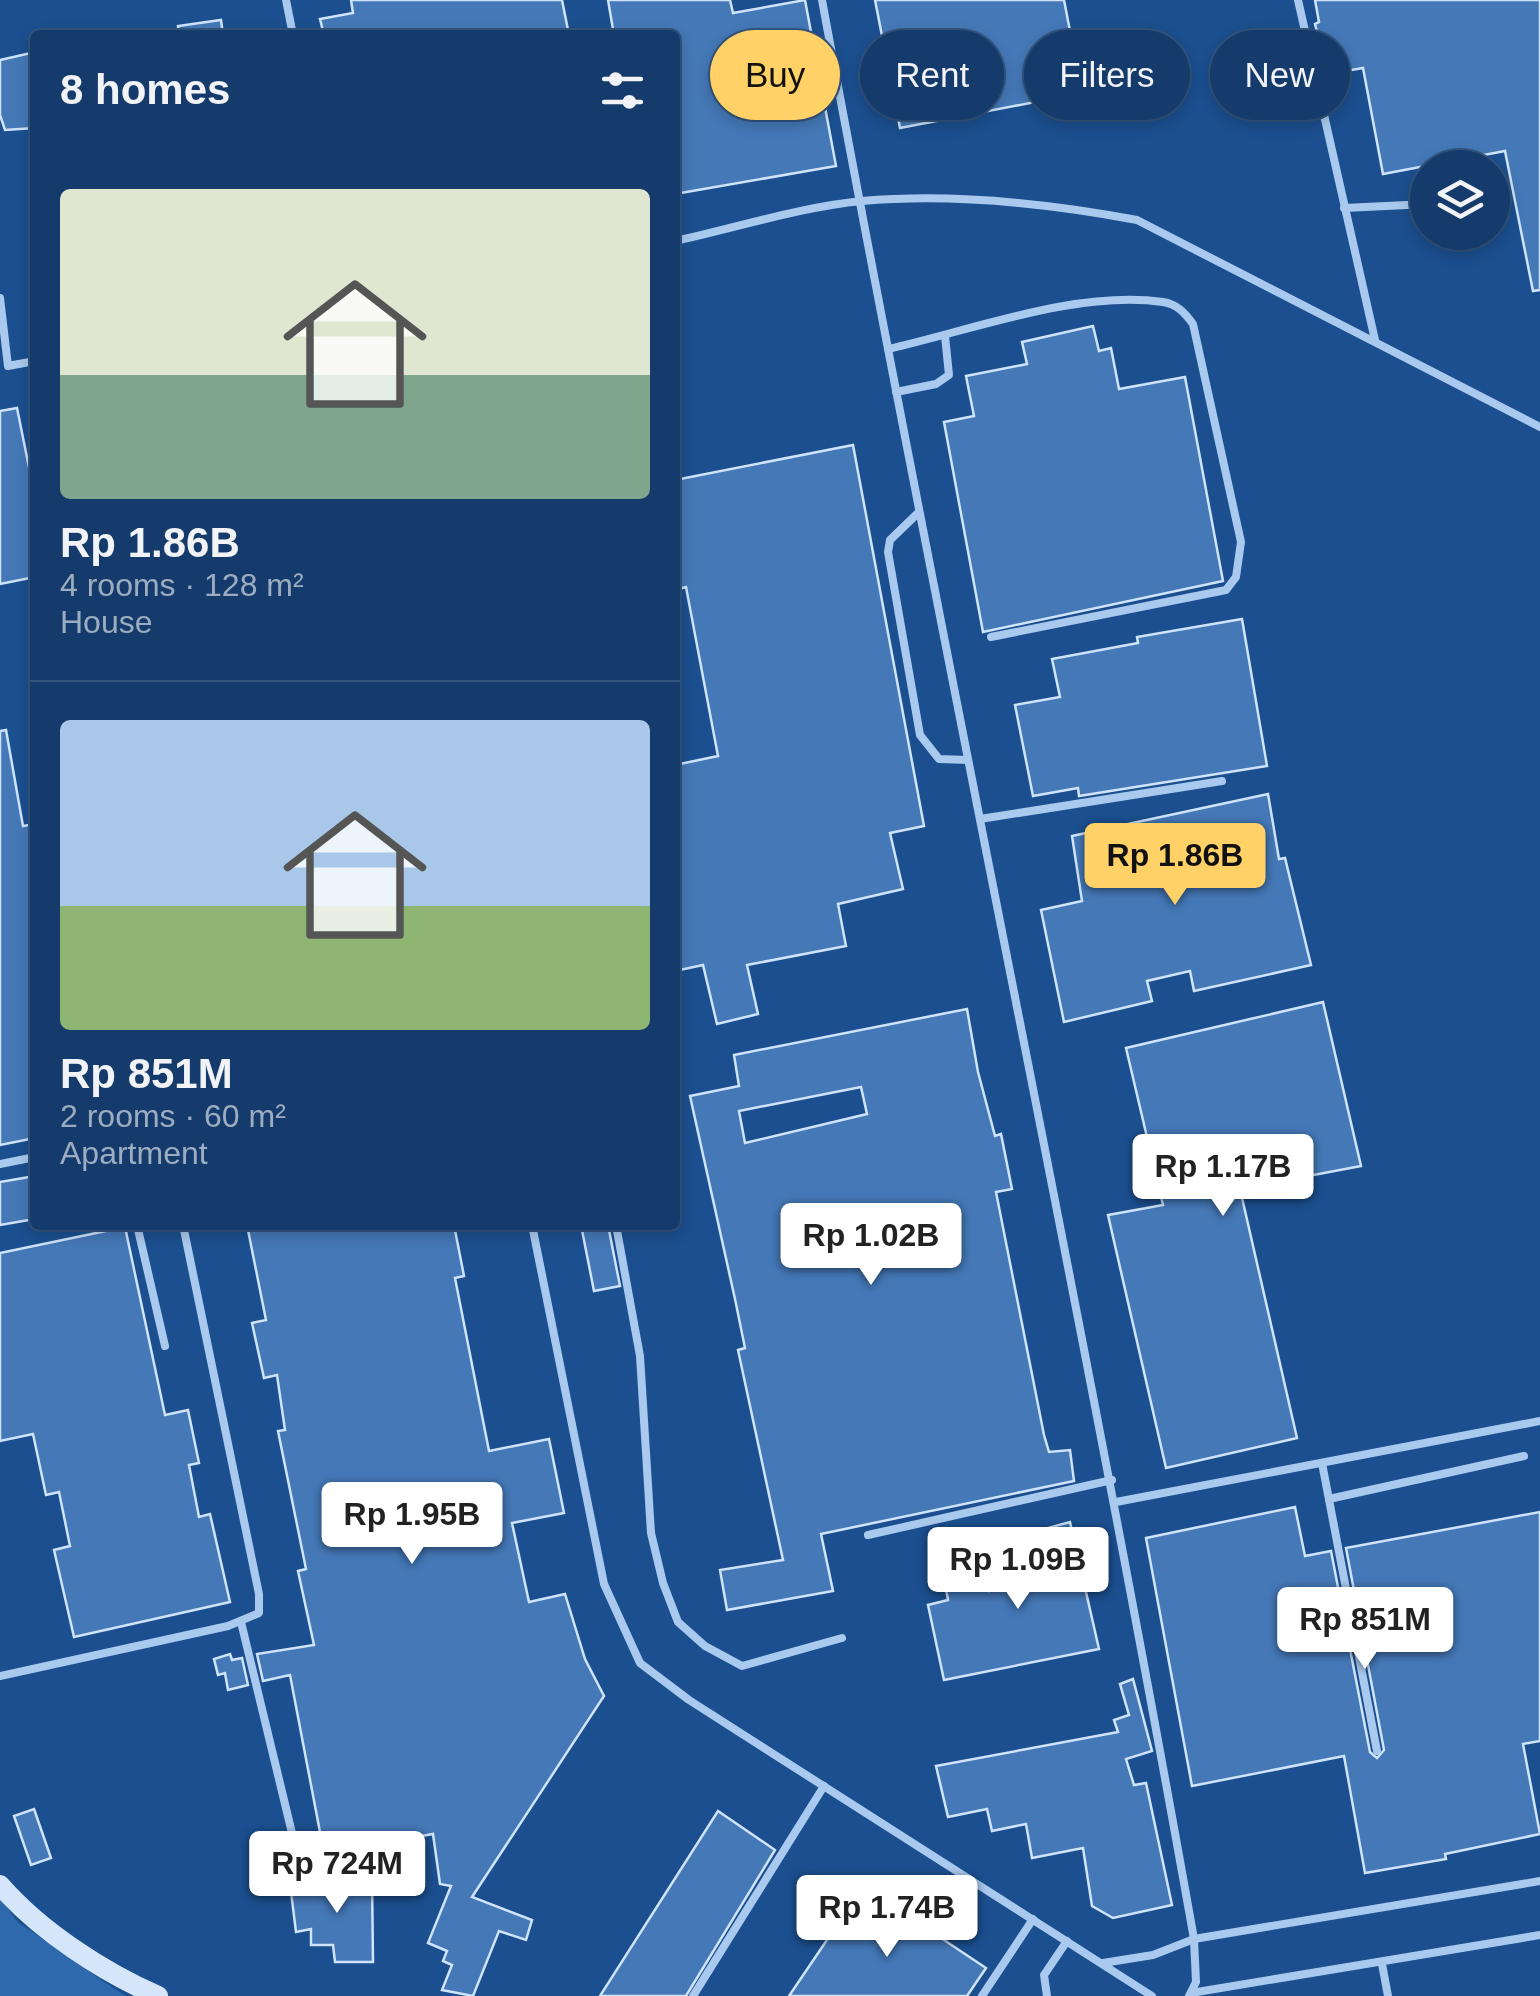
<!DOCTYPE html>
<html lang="en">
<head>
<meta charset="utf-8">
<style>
	body { margin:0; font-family:Helvetica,sans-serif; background:#214673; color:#f1f3f6; height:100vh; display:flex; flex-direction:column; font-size:38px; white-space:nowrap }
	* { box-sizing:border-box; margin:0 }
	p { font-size:32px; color:#9dadc1 }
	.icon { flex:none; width:55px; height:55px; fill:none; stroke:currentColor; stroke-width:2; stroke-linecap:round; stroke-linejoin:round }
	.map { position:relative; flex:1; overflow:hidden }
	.details { position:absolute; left:30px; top:30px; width:650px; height:1200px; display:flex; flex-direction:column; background:#143b6b; border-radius:10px; box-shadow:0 5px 15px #0003,0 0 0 2px #33557e }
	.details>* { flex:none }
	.top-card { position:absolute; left:710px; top:30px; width:680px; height:90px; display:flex; gap:20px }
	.tools { position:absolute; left:1410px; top:150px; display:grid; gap:20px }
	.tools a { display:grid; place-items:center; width:100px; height:100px; border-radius:50%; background:#143b6b; box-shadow:0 5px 15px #0003,0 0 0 2px #33557e; font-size:50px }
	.price { position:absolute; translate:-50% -85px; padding:0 22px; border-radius:10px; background:#fff; color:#222; font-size:32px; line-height:65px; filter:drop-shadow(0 2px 5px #0008) }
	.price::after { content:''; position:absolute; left:50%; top:60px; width:30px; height:22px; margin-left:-15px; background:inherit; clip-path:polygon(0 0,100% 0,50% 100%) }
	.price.on { background:#ffd166; color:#111 }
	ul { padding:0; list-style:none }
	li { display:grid; align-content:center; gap:20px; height:530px; padding:0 30px }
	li+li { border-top:2px solid #33557e }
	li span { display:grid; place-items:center; height:310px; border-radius:10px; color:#555 }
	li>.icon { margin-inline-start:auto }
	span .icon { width:180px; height:180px; fill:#fffc; stroke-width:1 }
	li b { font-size:42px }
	h2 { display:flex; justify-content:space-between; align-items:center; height:120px; padding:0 30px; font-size:42px }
	.tag { padding:0 35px; border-radius:45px; background:#143b6b; box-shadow:0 5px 15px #0003,0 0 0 2px #33557e; font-size:35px; line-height:90px }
	.tag.on { background:#ffd166; color:#111 }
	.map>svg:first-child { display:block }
	.green { fill:#2e69ad }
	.building { fill:#4478b7; stroke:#cfe3fa; stroke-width:2.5; fill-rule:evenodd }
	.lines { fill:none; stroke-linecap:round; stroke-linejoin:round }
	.service { stroke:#a9c9ee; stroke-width:8 }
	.secondary { stroke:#d6e6fa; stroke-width:20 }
</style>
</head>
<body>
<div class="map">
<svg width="1540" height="1996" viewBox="0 0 1540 1996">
	<rect width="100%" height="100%" fill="#1b4f8f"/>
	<path class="green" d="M0,1898C7,1905 13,1918 19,1923C55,1946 89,1973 126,1996H0Z"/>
	<g class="building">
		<polygon points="351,0 562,0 569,35 324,35 320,19 353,13"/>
		<polygon points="608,0 730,0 733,13 805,0 836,166 675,194 675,35 614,35"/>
		<polygon points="875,0 1064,0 1082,93 900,128"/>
		<polygon points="1315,0 1540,0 1540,290 1533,291 1505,151 1383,174 1363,68 1328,74 1315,24 1319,22"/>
		<polygon points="221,20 223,35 179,35 178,26"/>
		<polygon points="35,52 35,128 5,130 0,115 0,60"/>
		<polygon points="1093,326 1099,351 1111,348 1119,389 1185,377 1223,581 983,632 944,422 974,416 966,376 1027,364 1022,342"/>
		<polygon points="17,408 35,497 35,577 0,584 0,411"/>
		<polygon points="853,445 924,826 890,833 903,889 838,904 846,946 747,965 758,1014 717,1024 703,965 675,971 675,765 718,756 686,587 675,590 675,480"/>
		<polygon points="1242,619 1267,766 1079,796 1078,788 1033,796 1015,705 1060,697 1052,659 1138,643 1137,637"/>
		<polygon points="6,730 23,826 35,824 35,1138 0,1145 0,731"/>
		<polygon points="1268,794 1279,859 1285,858 1311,965 1194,991 1190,971 1147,981 1152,1001 1064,1022 1041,910 1082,901 1072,836"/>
		<polygon points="1323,1002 1361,1166 1240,1189 1297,1438 1166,1468 1108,1215 1163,1205 1126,1048"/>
		<path d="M967,1009L978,1072L995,1136L1001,1134L1012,1189L996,1192L1044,1435L1049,1452L1070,1450L1074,1481L821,1534L833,1591L727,1610L720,1570L783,1560L738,1350L745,1348L735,1299L690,1096L739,1086L734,1055ZM861,1087L867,1114L745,1143L739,1111Z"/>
		<polygon points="35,1176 35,1219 0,1225 0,1182"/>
		<polygon points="247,1225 454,1225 464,1276 455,1278 489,1451 549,1439 564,1513 512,1523 529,1602 565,1594 585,1659 604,1696 472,1897 532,1920 526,1940 499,1931 473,1996 442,1990 452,1965 443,1961 447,1951 428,1943 451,1886 440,1884 433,1834 324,1853 290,1675 263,1681 257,1654 314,1645 298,1571 306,1569 278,1431 285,1430 277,1375 264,1378 252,1323 266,1320"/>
		<polygon points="581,1225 608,1225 620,1286 594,1291"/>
		<polygon points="125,1227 165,1415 188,1410 199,1463 189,1465 199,1517 210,1514 230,1602 74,1637 54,1550 70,1546 59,1492 46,1495 33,1434 0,1441 0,1253"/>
		<polygon points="1295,1507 1305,1556 1331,1551 1370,1752 1377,1758 1384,1750 1346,1548 1540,1512 1540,1741 1523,1744 1540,1834 1445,1854 1446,1859 1365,1873 1344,1756 1192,1786 1146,1538"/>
		<polygon points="1070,1522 1099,1649 944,1680 928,1605 948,1600 945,1584 985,1575 989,1591 1025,1583 1015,1537"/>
		<polygon points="230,1654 232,1660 242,1658 248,1685 228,1690 225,1673 218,1675 214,1659"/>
		<polygon points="1133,1679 1152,1751 1126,1759 1134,1785 1146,1783 1172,1905 1113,1918 1092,1906 1083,1848 1032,1858 1026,1824 992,1831 987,1809 948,1817 936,1766 1118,1732 1114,1720 1129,1715 1120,1684"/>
		<polygon points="34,1809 51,1858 31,1865 14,1816"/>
		<polygon points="718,1811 775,1850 686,1996 600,1996"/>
		<polygon points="372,1877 373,1962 335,1962 333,1945 311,1945 311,1929 296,1932 290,1884"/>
		<polygon points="878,1896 986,1968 967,1996 789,1996 848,1909 863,1917"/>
	</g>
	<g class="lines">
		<g class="service">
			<polyline points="286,0 293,35"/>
			<path d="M822,0C941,647 1079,1291 1194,1939L1196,1982L1189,1996"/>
			<polyline points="1298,0 1375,340"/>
			<polyline points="1344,208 1428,204"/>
			<polyline points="1450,232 1455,243"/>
			<path d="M675,241C736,228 800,207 862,201C954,193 1046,203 1137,220L1540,427"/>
			<polyline points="0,298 8,366 35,361"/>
			<path d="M888,349C973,330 1076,290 1163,302C1177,304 1185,313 1193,324L1241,542L1236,577L1226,590L991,637"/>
			<polyline points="896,392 936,384 949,375 945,336"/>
			<polyline points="919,512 890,540 888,552 920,735 939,759 968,760"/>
			<polyline points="980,819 1222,781"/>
			<polyline points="0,1164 35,1157"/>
			<polyline points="137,1225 165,1346"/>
			<polyline points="532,1225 604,1584 640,1663 689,1700 1152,1996"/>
			<polyline points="616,1225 640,1356 651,1533 663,1583 678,1622 705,1646 742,1666 842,1638"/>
			<polyline points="1322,1463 1377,1751"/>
			<polyline points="1329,1499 1524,1456"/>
			<polyline points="1116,1502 1540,1421"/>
			<polyline points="868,1535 1112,1480"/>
			<polyline points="241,1622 299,1862"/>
			<polyline points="0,1676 228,1626 259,1613 259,1594 183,1225"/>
			<polyline points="1103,1963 1153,1955 1194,1939 1540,1881"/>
			<polyline points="1382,1964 1388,1996"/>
			<polyline points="1191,1993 1540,1935"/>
			<polyline points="693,1996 824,1786"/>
			<polyline points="982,1996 1033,1919"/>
			<polyline points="1047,1996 1044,1975 1067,1941"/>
		</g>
		<path class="secondary" d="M0,1885C40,1931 103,1972 158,1996"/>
	</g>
</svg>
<div class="tools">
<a><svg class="icon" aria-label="layers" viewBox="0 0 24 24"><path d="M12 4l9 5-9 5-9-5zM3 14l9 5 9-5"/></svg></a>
</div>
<b class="price on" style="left:1175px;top:908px">Rp 1.86B</b>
<b class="price" style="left:1223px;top:1219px">Rp 1.17B</b>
<b class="price" style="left:871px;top:1288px">Rp 1.02B</b>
<b class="price" style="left:412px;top:1567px">Rp 1.95B</b>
<b class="price" style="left:1018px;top:1612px">Rp 1.09B</b>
<b class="price" style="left:1365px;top:1672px">Rp 851M</b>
<b class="price" style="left:337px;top:1916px">Rp 724M</b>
<b class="price" style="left:887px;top:1960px">Rp 1.74B</b>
<div class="top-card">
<a class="tag on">Buy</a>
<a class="tag">Rent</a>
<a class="tag">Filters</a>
<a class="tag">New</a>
</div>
<section class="details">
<h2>8 homes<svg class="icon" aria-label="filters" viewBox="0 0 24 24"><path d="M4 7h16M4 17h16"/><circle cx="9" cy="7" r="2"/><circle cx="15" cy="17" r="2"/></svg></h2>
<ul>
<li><span style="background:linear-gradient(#dfe7d0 60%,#7fa58c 0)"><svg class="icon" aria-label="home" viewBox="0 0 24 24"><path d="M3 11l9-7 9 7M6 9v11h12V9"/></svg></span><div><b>Rp 1.86B</b><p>4 rooms · 128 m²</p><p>House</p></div></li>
<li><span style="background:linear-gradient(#a9c7e8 60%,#8fb573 0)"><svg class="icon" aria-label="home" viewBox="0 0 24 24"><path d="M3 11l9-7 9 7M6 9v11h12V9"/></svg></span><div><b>Rp 851M</b><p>2 rooms · 60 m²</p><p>Apartment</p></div></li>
</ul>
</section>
</div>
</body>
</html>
